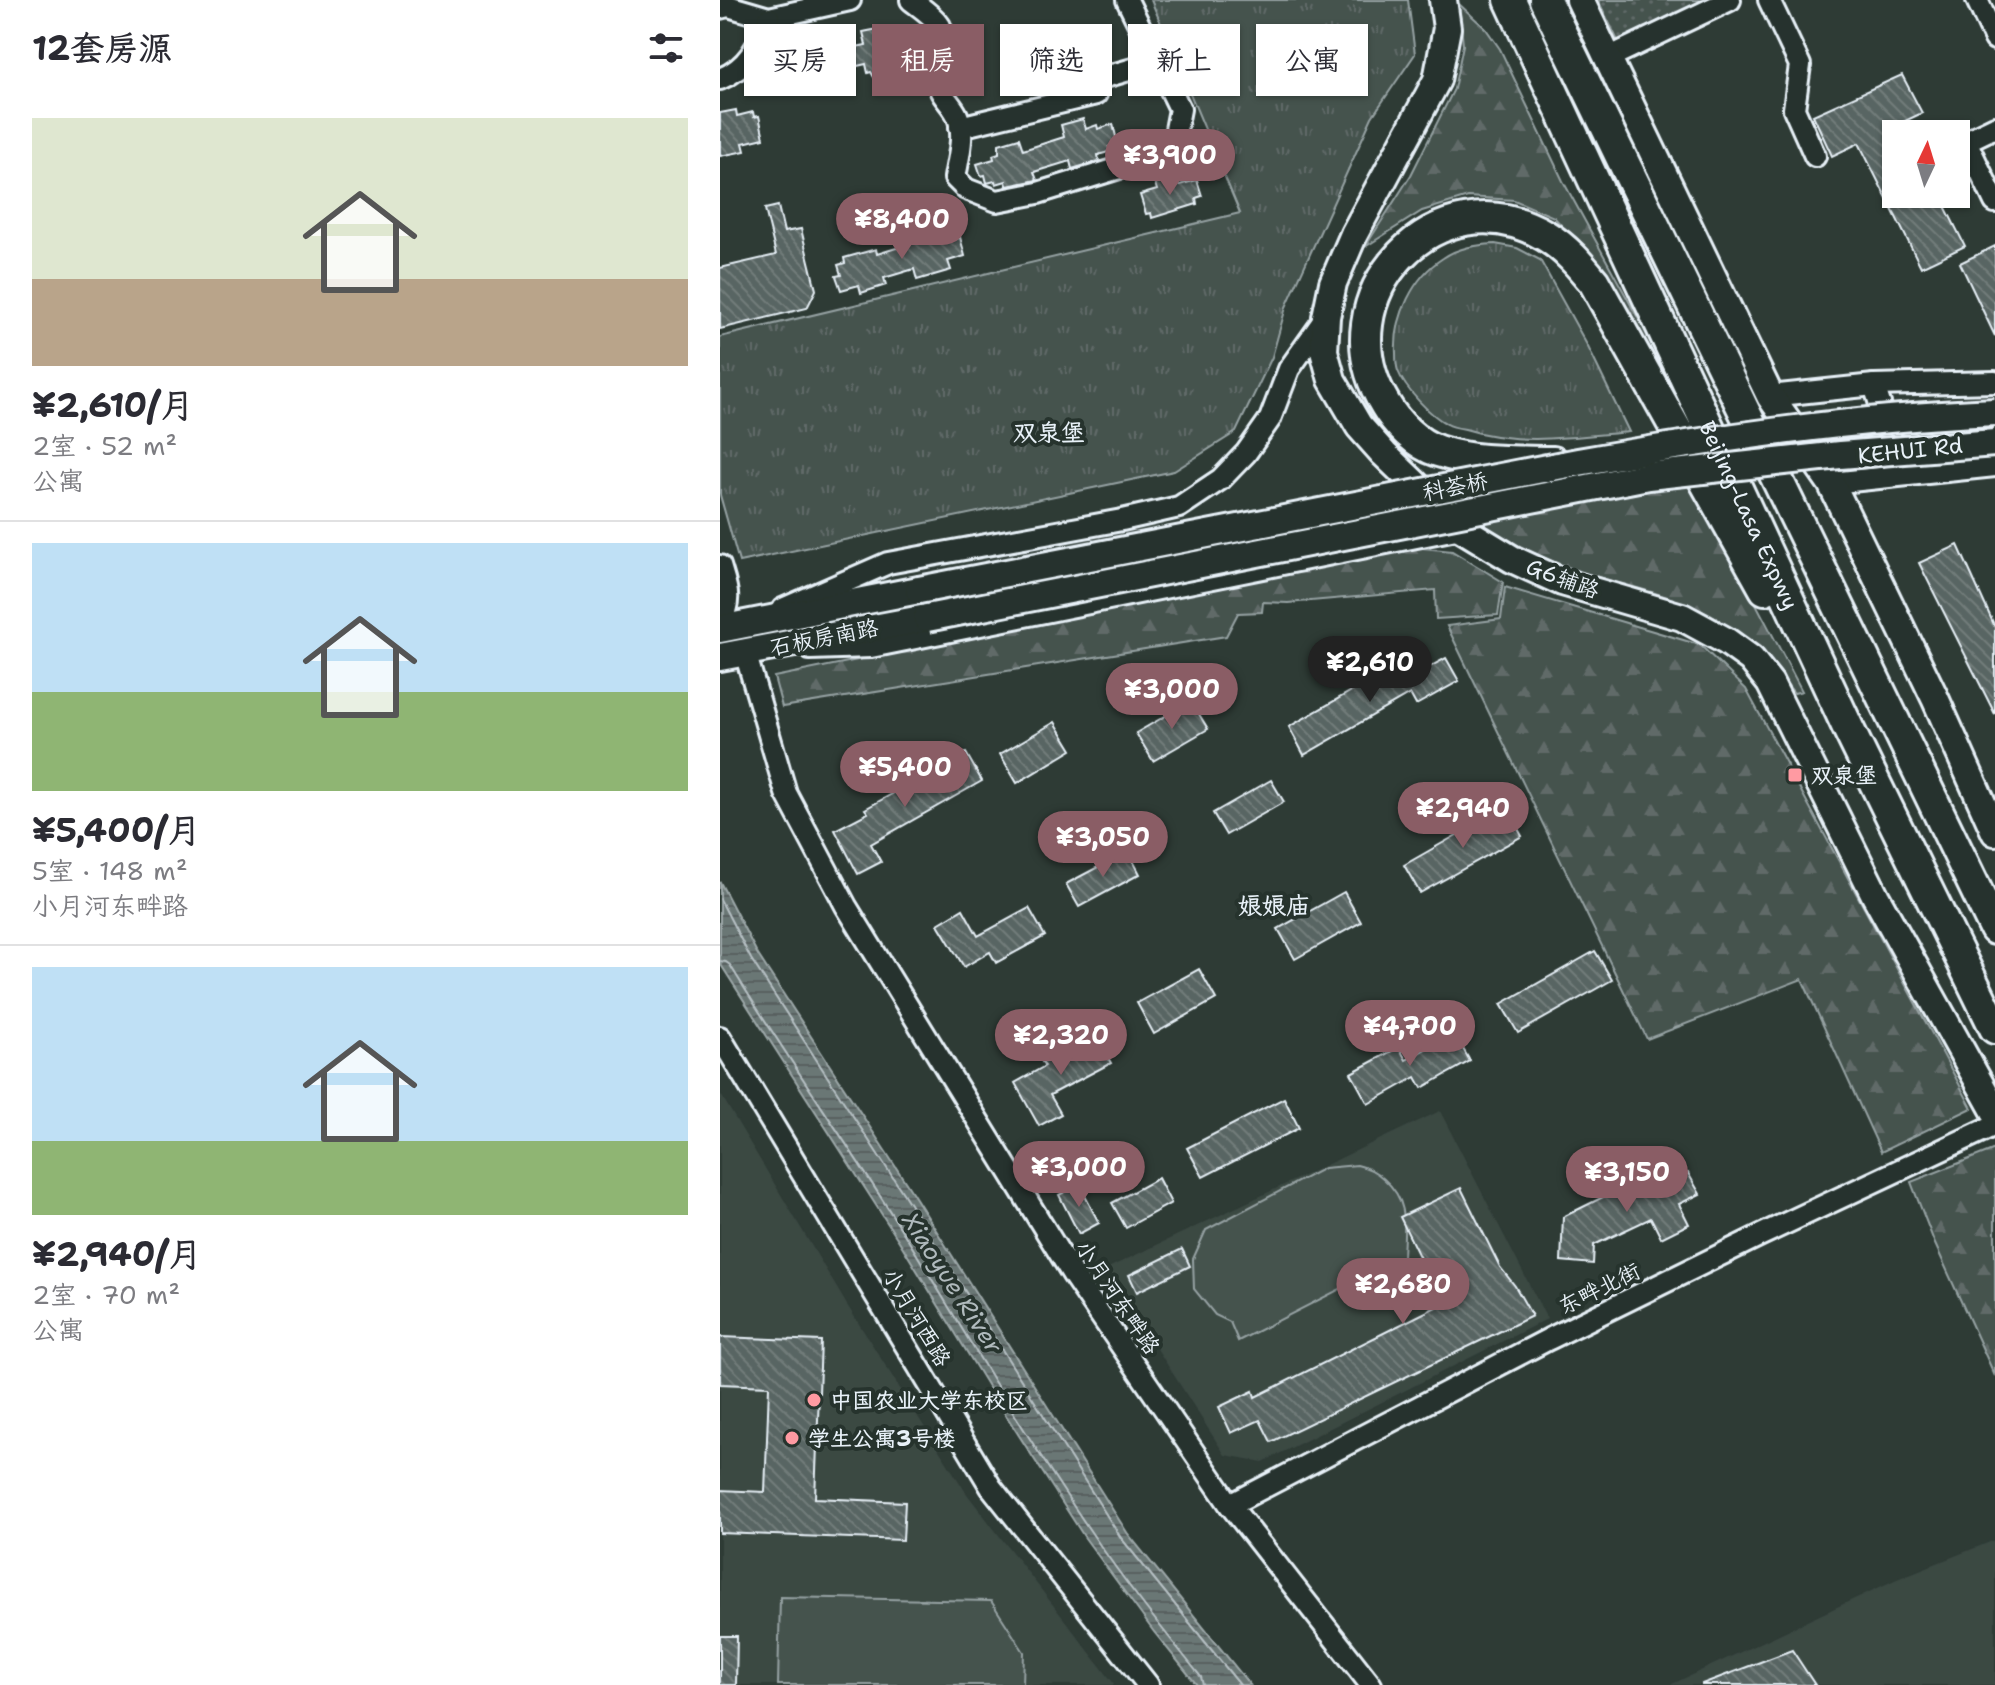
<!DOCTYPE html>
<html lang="zh">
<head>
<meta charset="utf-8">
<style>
	body { margin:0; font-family:"Shantell Sans","LXGW WenKai TC",sans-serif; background:#f2f2f3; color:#2b2b33; height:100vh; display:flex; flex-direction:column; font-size:30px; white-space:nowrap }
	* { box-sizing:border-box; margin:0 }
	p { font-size:26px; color:#7c7c81 }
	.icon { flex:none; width:44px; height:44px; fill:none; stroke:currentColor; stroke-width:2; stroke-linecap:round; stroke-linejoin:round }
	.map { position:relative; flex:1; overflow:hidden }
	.side { display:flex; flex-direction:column; background:#fff; width:720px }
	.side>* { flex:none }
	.guide { position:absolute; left:24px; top:24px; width:760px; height:72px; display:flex; gap:16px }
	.needle { width:52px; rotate:4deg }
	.tools { position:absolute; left:1162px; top:120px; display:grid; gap:16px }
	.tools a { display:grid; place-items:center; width:88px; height:88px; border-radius:0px; background:#fff; box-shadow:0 2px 6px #0004; font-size:40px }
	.price { position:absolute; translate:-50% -68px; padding:0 18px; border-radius:28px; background:#8a5d65; color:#fff; font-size:26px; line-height:52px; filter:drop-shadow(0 2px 4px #0008) }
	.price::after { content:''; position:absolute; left:50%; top:48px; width:24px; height:18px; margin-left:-12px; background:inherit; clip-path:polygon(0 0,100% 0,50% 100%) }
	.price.active { background:#222; color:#fff }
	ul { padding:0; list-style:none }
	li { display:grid; align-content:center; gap:16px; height:424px; padding:0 32px }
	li+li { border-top:2px solid #e1e1e2 }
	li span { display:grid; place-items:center; height:248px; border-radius:0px; color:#555 }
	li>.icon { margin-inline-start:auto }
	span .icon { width:144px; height:144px; fill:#fffc; stroke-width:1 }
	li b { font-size:34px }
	h2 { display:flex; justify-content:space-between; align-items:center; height:96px; padding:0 32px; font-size:34px }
	.chip { padding:0 28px; border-radius:0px; background:#fff; box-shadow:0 2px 6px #0004; font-size:28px; line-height:72px }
	.chip.active { background:#8a5d65; color:#fff }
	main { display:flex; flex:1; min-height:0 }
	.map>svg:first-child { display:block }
	.built { fill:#3b4843 }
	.grass { fill:url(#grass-dots); stroke:#96a2a3; stroke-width:2 }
	.forest { fill:url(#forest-firs); stroke:#96a2a3; stroke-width:2 }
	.park { fill:url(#park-tufts); stroke:#96a2a3; stroke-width:2 }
	.pitch { fill:#45524e; stroke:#96a2a3; stroke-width:2 }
	.water { fill:url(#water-rules); stroke:#9da8a9; stroke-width:2 }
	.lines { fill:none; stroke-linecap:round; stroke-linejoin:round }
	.shore { stroke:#b6c0c4; stroke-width:2 }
	.building { fill:url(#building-back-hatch); stroke:#e8f1f8; stroke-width:2 }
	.minor-casing { stroke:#e8f1f8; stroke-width:26 }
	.major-casing { stroke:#e8f1f8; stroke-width:32 }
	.highway-casing { stroke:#e8f1f8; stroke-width:36 }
	.minor { stroke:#26332d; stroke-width:20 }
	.major { stroke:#26332d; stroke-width:26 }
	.highway { stroke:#26332d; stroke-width:30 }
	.major-bridge-casing { stroke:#e8f1f8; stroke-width:32; stroke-linecap:butt }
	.major-bridge { stroke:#26332d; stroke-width:26 }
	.poi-dot { fill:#ff9aa2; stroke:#26332d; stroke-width:3 }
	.labels { text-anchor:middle; stroke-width:8; stroke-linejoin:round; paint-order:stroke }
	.street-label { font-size:22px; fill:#e8f1f8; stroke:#26332d }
	.poi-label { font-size:22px; font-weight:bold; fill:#e8f1f8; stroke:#26332d; text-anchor:start }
	.neighbourhood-label { font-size:24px; font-weight:bold; fill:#e8f1f8; stroke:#26332d }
	.water-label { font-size:24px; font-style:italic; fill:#b0babd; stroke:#26332d }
</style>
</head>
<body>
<main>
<section class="side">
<h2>12套房源<svg class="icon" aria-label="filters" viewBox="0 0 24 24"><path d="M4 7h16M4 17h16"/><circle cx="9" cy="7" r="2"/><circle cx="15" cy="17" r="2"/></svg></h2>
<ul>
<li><span style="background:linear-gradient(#dfe7d0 65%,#b9a48a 0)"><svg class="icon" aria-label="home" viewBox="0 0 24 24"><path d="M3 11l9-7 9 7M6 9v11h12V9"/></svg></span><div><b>¥2,610/月</b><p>2室 · 52 m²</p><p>公寓</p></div></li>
<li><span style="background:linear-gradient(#bfe0f5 60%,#8fb573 0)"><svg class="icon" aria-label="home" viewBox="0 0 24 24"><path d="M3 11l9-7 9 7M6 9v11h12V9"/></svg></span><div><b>¥5,400/月</b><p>5室 · 148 m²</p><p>小月河东畔路</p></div></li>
<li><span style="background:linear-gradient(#bfe0f5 70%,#8fb573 0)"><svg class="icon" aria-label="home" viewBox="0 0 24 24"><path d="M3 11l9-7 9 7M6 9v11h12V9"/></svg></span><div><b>¥2,940/月</b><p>2室 · 70 m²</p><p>公寓</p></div></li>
</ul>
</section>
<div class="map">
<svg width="1275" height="1685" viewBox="0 0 1275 1685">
	<defs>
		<pattern id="grass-dots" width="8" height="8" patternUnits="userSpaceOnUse" patternTransform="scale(2)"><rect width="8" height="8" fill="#45524e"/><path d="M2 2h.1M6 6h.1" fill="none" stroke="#606b68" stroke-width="1.8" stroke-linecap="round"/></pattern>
		<pattern id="forest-firs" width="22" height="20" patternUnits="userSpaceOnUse" patternTransform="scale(2)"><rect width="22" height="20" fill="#45524e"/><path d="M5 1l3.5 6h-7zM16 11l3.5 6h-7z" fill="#606b68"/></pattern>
		<pattern id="park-tufts" width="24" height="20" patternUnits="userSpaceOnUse" patternTransform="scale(2)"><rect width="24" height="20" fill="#45524e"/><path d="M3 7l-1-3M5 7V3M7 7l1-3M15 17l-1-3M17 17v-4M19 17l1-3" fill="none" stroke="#606b68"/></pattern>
		<pattern id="water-rules" width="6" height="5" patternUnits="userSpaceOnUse" patternTransform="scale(2)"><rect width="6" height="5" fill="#6b7775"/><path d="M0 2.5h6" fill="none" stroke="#586060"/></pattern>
		<pattern id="building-back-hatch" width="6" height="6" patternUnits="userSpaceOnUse" patternTransform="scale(2)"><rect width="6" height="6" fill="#596563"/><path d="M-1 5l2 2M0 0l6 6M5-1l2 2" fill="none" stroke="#717c7a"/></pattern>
	</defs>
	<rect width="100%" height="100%" fill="#2e3b35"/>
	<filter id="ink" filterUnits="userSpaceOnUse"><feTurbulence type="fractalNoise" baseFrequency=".0125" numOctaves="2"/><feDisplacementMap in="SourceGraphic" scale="16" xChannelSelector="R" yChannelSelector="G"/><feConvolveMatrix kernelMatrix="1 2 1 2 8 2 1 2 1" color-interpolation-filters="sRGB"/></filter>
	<g filter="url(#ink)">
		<g class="built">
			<polygon points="0,1093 127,1305 247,1494 395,1685 0,1685"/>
			<polygon points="720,1111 827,1319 543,1462 505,1455 386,1269"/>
			<polygon points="1275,1540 1275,1685 950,1685 1177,1579"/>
		</g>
		<polygon class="grass" points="878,0 997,0 901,47"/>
		<g class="forest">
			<polygon points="739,4 766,29 780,49 843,181 958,391 956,394 952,395 873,260 834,217 794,200 748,197 702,211 645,247 691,175 734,89 743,45"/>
			<path d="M973,484L1082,691L1074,693C1052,664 1030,639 999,620C956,594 906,587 859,571C821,558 787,542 754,519Z"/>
			<polygon points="693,547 732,551 783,582 778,615 716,619 715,590 568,603 543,602 542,612 518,613 506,636 62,707 54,677"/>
			<polygon points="785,587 980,645 1026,689 1252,1108 1161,1152 1082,979 927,1039 727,626 781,619"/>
			<polygon points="1275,1149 1275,1376 1215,1244 1191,1182"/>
		</g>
		<g class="park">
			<polygon points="431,0 688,0 695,54 652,117 566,307 552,357 516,432 454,471 19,562 0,495 0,337 520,213"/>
			<path d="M775,244L797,248L820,260L867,345L909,432C854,437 798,446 745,429C739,428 732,427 727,424C710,415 685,389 678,371C676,365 676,358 676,353C674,317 693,277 723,258C739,247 757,245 775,244Z"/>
		</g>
		<g class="pitch">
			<path d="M637,1165C649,1168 655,1171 664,1179C690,1202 684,1225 683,1257L518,1341L510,1322L495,1315L474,1289L473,1259L486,1230L604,1168Z"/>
			<polygon points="60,1597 271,1601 304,1652 303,1685 58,1685"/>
		</g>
		<polygon class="water" points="0,882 38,955 190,1189 408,1534 530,1685 477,1685 434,1632 365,1538 280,1406 179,1241 3,968 0,963"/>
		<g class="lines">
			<g class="shore">
				<polyline points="0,899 31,959 183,1193 401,1538 520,1685"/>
				<path d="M0,961L6,962L10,965C67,1058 130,1147 188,1240C248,1338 306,1437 371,1532C405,1583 443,1630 481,1677L483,1685"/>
			</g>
		</g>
		<g class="building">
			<polygon points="158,29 159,38 189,32 193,51 184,53 185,58 170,61 173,73 154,77 151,72 148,73 146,64 107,73 108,79 104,80 105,88 81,93 78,80 69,81 68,76 60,78 56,59 81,53 79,43 92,40 95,55 146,45 143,32"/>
			<polygon points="1182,75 1202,113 1183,122 1189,134 1176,134 1176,194 1219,194 1245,246 1201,267 1139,143 1112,156 1093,115"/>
			<polygon points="16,110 17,116 33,112 34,117 39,116 44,138 23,143 25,151 0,156 0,113"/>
			<polygon points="363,119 366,129 377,125 378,129 393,124 398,145 389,147 392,151 378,155 379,161 352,169 350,161 314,172 317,180 287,186 286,181 276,184 275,181 267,183 265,175 261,176 257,164 274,159 273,155 279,153 279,144 299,138 303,150 344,137 341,125"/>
			<polygon points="449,176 452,187 477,180 482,196 476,198 477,204 432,218 431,213 426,214 420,195 437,190 434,180"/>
			<polygon points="58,206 64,232 81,229 96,290 87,308 0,329 0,268 56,255 45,209"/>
			<polygon points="220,229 221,234 233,230 236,239 240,237 245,256 228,261 231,270 197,280 194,269 164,278 166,285 141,293 139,285 121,290 116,276 121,275 118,265 125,263 124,258 156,249 157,254 186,245 184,239"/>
			<polygon points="1275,246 1275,336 1240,263"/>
			<polygon points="1238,545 1275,627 1275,714 1199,563"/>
			<polygon points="726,658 739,681 696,705 690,694 584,755 569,727 670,669 678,684"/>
			<polygon points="471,701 488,729 433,761 416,733"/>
			<polygon points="335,722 352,750 297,783 280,754"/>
			<polygon points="246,753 262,781 151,844 161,862 138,874 115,830 148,813 145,809"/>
			<polygon points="551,780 564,802 506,835 493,813"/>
			<polygon points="786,807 802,836 700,893 684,865"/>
			<polygon points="408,851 420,874 359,907 346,884"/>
			<polygon points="624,892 641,922 575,959 558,929"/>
			<polygon points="309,908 325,936 276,963 270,952 244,967 218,924 243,909 258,936"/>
			<polygon points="875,951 892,980 798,1033 781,1004"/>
			<polygon points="479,969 496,999 434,1034 417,1003"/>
			<polygon points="734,1033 750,1061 702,1088 696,1077 648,1104 631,1073 679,1047 686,1060"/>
			<polygon points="375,1034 391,1063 330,1095 341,1114 319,1126 295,1083 325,1066 322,1062"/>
			<polygon points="564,1098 579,1128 483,1177 467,1148"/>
			<polygon points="941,1168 948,1182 968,1173 980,1194 959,1204 969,1224 941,1238 931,1218 874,1245 873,1264 841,1261 843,1217"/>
			<polygon points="438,1178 451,1203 406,1228 392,1203"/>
			<polygon points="359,1184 379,1223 359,1234 339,1195"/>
			<polygon points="741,1188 780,1267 795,1286 812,1316 551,1442 540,1420 511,1433 499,1407 533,1391 535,1397 722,1304 680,1217"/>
			<polygon points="462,1249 470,1266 417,1292 409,1275"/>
			<polygon points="0,1337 101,1341 95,1498 185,1502 183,1540 0,1533 0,1490 45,1492 49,1386 0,1384"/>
			<polygon points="0,1636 17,1636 16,1685 0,1685"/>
			<polygon points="1072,1650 1095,1685 982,1685 982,1684"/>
		</g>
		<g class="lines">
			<g class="minor-casing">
				<g id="minor">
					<path d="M191,0C200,7 214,16 220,26C228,42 216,60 217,76C219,97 229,99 237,115C246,134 238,158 235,178L246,189L277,201L318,193L435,157L455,135L460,109L407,0"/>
					<polyline points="1049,0 1080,65 1074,109 1095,156"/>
					<polyline points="1257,0 1275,39"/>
					<polyline points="0,8 8,6 49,18 130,0"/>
					<polyline points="888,58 1010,0"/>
					<path d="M0,79C28,68 39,45 49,18"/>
					<polyline points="240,127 376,94 371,81 437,62"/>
					<polyline points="1275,127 1246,141 1275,202"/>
					<polyline points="1154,385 1178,461"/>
					<polyline points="1050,396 1154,385 1275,382"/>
					<polyline points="1111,483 1275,466"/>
					<path d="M0,566C7,589 12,600 0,623"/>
					<polyline points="63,609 168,563 402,520 459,507 501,479 526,453 550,419 569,369 606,317"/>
					<polyline points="90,649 151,647 741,528"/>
					<polyline points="25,652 66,793 126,906 353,1275 510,1505 651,1685"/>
					<polyline points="0,1037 271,1487 428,1685"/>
					<polyline points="510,1505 829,1339 1041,1235 1275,1125"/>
				</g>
			</g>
			<g class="major-casing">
				<g id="major">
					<polyline points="723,0 727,28 717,80 634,234 613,283 606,317 604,351 612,380 639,426 664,454 741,528 792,559 842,582 962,617 1006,641 1031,659 1050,683 1156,897 1275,1111"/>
					<polyline points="860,0 1050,396 1111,483 1215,698 1275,832"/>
					<polyline points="0,629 199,590"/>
					<polyline points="0,657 207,618"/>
				</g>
			</g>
			<g class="highway-casing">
				<g id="highway">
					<path id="s1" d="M790,0L1129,730L1275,1028"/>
					<polyline points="825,0 1275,929"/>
					<path d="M833,462C794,461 755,463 718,451C696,444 676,423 665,404C599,297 718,171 826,236C846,248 860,265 874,282L1045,589"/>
				</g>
			</g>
			<use href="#minor" class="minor"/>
			<use href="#major" class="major"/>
			<use href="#highway" class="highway"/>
			<g class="major-bridge-casing">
				<g id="major-bridge">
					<path d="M199,590L858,462C996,438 1135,418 1275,412"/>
					<polyline points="207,618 928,476 1120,455 1275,443"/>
				</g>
			</g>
			<use href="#major-bridge" class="major-bridge"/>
		</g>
	</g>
	<g class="poi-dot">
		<rect x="1067" y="767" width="16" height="16" rx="4"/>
		<circle cx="94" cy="1400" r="8"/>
		<circle cx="72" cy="1438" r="8"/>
	</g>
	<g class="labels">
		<g class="street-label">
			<text transform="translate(1190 450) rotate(-6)" y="8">KEHUI Rd</text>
			<text transform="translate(735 486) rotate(-11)" y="8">科荟桥</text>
			<text dy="8" stroke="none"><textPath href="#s1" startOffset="568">Beijing-Lasa Expwy</textPath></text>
			<text transform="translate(843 578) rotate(20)" y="8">G6辅路</text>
			<text transform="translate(104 637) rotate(-11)" y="8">石板房南路</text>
			<text transform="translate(879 1288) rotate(-26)" y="8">东畔北街</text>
			<text transform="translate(398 1297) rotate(56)" y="8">小月河东畔路</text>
			<text transform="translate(197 1317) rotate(59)" y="8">小月河西路</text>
		</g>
		<g class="poi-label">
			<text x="1091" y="783">双泉堡</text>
			<text x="110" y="1408">中国农业大学东校区</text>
			<text x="88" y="1446">学生公寓3号楼</text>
		</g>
		<g class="neighbourhood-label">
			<text x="329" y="441">双泉堡</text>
			<text x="554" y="914">娘娘庙</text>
		</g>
		<g class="water-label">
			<text transform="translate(232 1283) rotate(57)" y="8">Xiaoyue River</text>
		</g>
	</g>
</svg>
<div class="tools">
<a><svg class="needle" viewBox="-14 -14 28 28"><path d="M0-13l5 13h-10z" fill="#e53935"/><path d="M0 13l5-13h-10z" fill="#7c7c81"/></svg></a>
</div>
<b class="price" style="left:450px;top:197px">¥3,900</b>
<b class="price" style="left:182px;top:261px">¥8,400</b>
<b class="price active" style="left:650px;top:704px">¥2,610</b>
<b class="price" style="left:452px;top:731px">¥3,000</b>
<b class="price" style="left:185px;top:809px">¥5,400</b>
<b class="price" style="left:743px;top:850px">¥2,940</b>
<b class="price" style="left:383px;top:879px">¥3,050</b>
<b class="price" style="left:690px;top:1068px">¥4,700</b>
<b class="price" style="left:341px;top:1077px">¥2,320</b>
<b class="price" style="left:359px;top:1209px">¥3,000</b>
<b class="price" style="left:907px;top:1214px">¥3,150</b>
<b class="price" style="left:683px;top:1326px">¥2,680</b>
<div class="guide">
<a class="chip">买房</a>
<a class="chip active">租房</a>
<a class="chip">筛选</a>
<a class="chip">新上</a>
<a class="chip">公寓</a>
</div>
</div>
</main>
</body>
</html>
